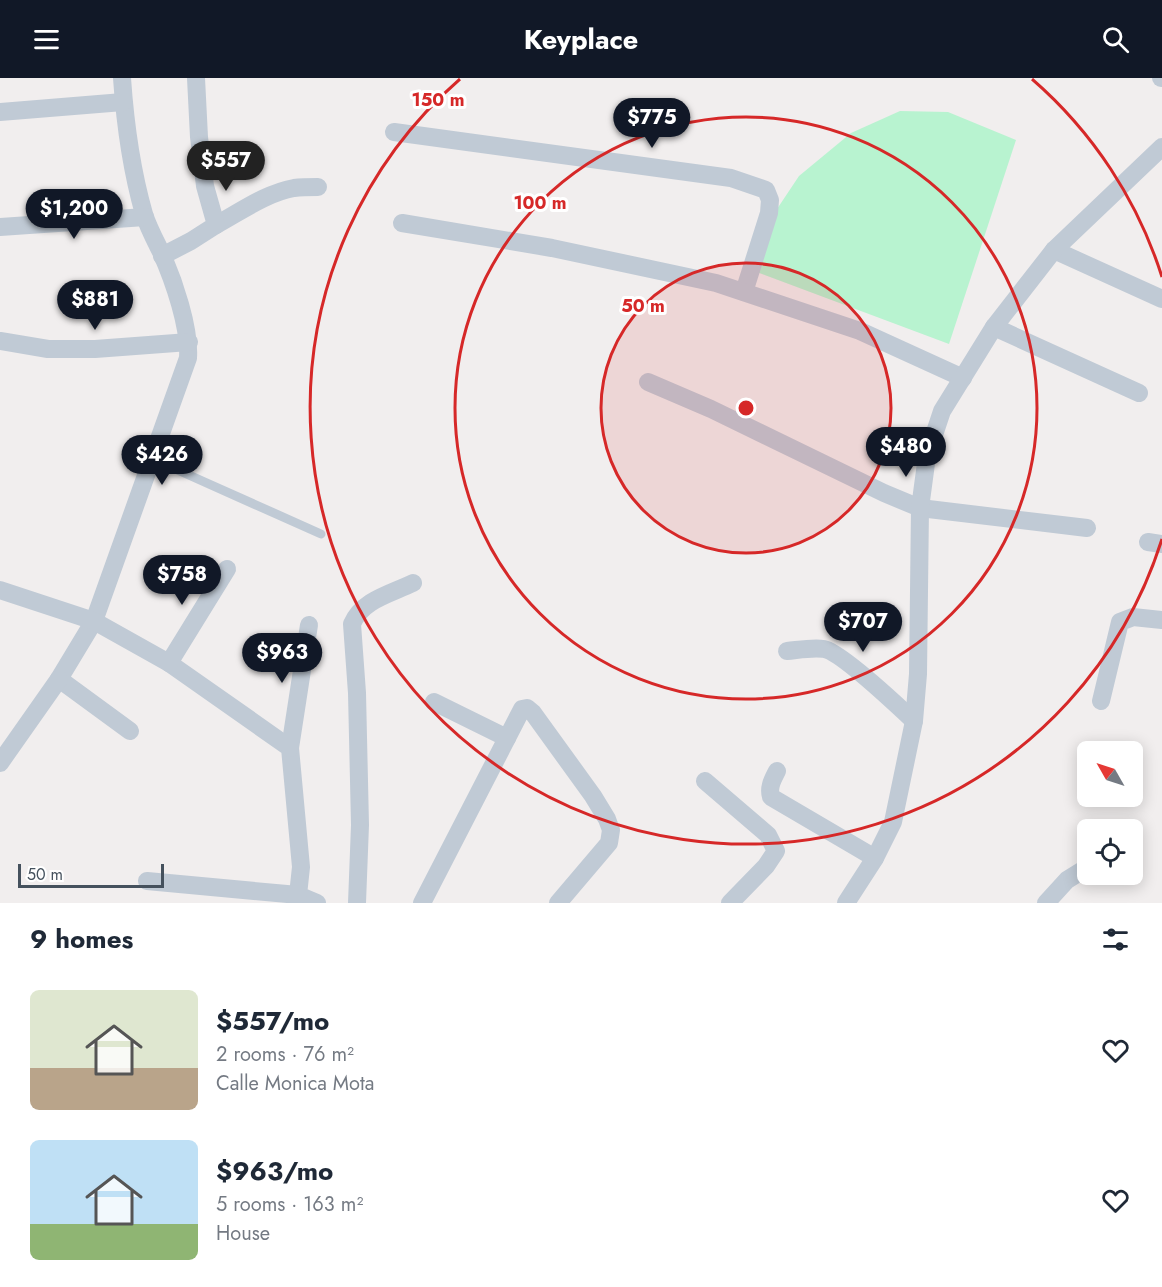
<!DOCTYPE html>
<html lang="en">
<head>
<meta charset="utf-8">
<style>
	body { margin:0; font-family:Jost,sans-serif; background:#f6f6f7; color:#1f2937; height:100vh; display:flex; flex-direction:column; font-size:22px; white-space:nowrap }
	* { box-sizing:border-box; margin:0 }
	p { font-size:20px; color:#747a83 }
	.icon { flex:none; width:33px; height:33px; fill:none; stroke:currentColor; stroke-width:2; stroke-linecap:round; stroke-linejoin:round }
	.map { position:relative; height:825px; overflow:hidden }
	.drawer { display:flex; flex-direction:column; background:#fff; flex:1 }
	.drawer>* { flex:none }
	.needle { width:39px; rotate:309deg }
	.controls { position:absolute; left:1077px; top:663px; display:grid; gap:12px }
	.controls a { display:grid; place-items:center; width:66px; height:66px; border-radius:9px; background:#fff; box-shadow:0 3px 15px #0003; font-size:30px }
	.scale { position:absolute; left:18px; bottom:15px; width:146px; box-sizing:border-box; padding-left:6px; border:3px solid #45515d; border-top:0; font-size:16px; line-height:21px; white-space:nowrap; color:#45515d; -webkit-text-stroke:4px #fff; paint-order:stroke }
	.price { position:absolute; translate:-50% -51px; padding:0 14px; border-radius:21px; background:#111827; color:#fff; font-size:20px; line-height:39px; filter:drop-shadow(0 2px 3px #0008) }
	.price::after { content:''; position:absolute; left:50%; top:36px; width:18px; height:14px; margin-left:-9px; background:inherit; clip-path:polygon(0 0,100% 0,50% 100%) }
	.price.on { background:#222; color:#fff }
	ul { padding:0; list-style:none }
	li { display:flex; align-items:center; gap:18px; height:150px; padding:0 30px }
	li span { display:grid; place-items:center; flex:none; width:168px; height:120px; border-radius:9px; color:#555 }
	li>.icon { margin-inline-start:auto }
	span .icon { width:72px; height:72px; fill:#fffc; stroke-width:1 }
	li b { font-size:26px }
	h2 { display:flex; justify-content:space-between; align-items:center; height:72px; padding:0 30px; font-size:26px }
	header { display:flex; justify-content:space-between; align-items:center; height:78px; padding:0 30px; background:#111827; color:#fff; font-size:27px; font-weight:700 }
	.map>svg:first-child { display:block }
	.pitch { fill:#b8f3d0 }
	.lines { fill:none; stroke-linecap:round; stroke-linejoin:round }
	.service { stroke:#c0cad5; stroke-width:9 }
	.minor { stroke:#c0cad5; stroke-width:18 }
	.ring { fill:none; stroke:#d62828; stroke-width:3 }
	.centre { fill:#d62828; stroke:#fff; stroke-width:3 }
	.ring-label { font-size:18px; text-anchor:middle; font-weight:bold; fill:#d62828; stroke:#fff; stroke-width:6; stroke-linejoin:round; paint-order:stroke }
</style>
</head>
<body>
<header><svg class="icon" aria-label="menu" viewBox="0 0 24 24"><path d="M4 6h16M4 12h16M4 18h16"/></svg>Keyplace<svg class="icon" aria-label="search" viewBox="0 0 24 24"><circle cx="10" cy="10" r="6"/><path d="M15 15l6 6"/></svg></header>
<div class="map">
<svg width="1162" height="825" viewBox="0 0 1162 825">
	<rect width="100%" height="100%" fill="#f1eeee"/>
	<polygon class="pitch" points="900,33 948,34 1016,62 949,266 751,192 777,131 799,98 851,55"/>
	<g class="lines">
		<polyline class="service" points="153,381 321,456"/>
		<g class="minor">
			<path d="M122,0C125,44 132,94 144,136C148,149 155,162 161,174C174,203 190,250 188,280L94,543L59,601L130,653"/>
			<polyline points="1161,0 1162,0"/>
			<polyline points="0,34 123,24"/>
			<polyline points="394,54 731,100 766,112 770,122 769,135 744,214"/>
			<polyline points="402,145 552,170 716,205 860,253 963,300"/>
			<path d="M216,147C240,134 266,115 294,110C302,109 310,109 318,109"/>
			<polyline points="0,149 145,139"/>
			<polyline points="1054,172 1162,221"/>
			<polyline points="162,178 191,163 216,147 205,108 199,59 196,0"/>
			<polyline points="994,249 1139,315"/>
			<polyline points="0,263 48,271 95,271 189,264"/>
			<polyline points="648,304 711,331 884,415 920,430 1087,450"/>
			<polyline points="1148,464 1162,466"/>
			<polyline points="0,512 94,543 169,585 290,670 301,789 298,817 317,825"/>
			<path d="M787,573C798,572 813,569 824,571C841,574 898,628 914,643"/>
			<polyline points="169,585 227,491"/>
			<polyline points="1101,623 1120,544 1133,539 1162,542"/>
			<polyline points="434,624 507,660"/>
			<polyline points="290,670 309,547"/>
			<polyline points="0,685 59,601"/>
			<path d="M777,693C773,701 768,709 771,719L875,780"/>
			<polyline points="705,703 768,757 776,773 766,788 730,825"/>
			<polyline points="147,803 298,817"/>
			<path d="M357,825L360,747L357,615L352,546C362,522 390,516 413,505"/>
			<polyline points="422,825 522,631 527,630 533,635 593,718 607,741 611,752 609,765 558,825"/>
			<polyline points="846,825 875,780 893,744 914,643 918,596 920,430 927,378 942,333 994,249 1054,172 1162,69"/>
			<polyline points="1046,825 1067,802 1088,789"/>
		</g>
	</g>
	<circle cx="746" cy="330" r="145" fill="#d62828" fill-opacity=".12"/>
	<g class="ring">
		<circle cx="746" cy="330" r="145"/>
		<circle cx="746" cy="330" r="291"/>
		<path d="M1162 461A436 436 0 1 1 460 1M1032 1A436 436 0 0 1 1162 199"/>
	</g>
	<circle cx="746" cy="330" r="9" class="centre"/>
	<g class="ring-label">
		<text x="438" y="28">150 m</text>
		<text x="540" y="131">100 m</text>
		<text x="643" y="234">50 m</text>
	</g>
</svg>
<div class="controls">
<a><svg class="needle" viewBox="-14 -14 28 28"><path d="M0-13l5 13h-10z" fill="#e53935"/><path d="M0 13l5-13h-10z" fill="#747a83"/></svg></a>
<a><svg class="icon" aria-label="locate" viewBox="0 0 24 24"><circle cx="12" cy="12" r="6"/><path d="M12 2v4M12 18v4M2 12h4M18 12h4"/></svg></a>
</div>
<div class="scale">50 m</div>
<b class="price" style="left:652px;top:71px">$775</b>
<b class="price on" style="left:226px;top:114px">$557</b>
<b class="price" style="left:74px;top:162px">$1,200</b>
<b class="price" style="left:95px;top:253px">$881</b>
<b class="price" style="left:906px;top:400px">$480</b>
<b class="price" style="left:162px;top:408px">$426</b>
<b class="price" style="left:182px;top:528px">$758</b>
<b class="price" style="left:863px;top:575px">$707</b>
<b class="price" style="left:282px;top:606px">$963</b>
</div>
<section class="drawer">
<h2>9 homes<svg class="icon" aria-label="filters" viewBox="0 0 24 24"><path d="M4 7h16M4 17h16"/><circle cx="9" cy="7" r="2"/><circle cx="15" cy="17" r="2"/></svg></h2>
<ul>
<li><span style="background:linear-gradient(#dfe7d0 65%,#b9a48a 0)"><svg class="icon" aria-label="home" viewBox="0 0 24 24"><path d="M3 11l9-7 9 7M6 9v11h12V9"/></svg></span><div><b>$557/mo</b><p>2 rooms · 76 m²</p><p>Calle Monica Mota</p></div><svg class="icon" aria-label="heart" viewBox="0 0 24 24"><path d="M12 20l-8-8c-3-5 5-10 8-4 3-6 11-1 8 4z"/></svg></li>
<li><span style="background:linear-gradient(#bfe0f5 70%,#8fb573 0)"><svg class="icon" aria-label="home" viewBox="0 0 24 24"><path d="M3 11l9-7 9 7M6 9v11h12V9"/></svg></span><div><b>$963/mo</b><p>5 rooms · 163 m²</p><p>House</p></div><svg class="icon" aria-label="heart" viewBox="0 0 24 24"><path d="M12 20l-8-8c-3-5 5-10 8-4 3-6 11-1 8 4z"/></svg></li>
</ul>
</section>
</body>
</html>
